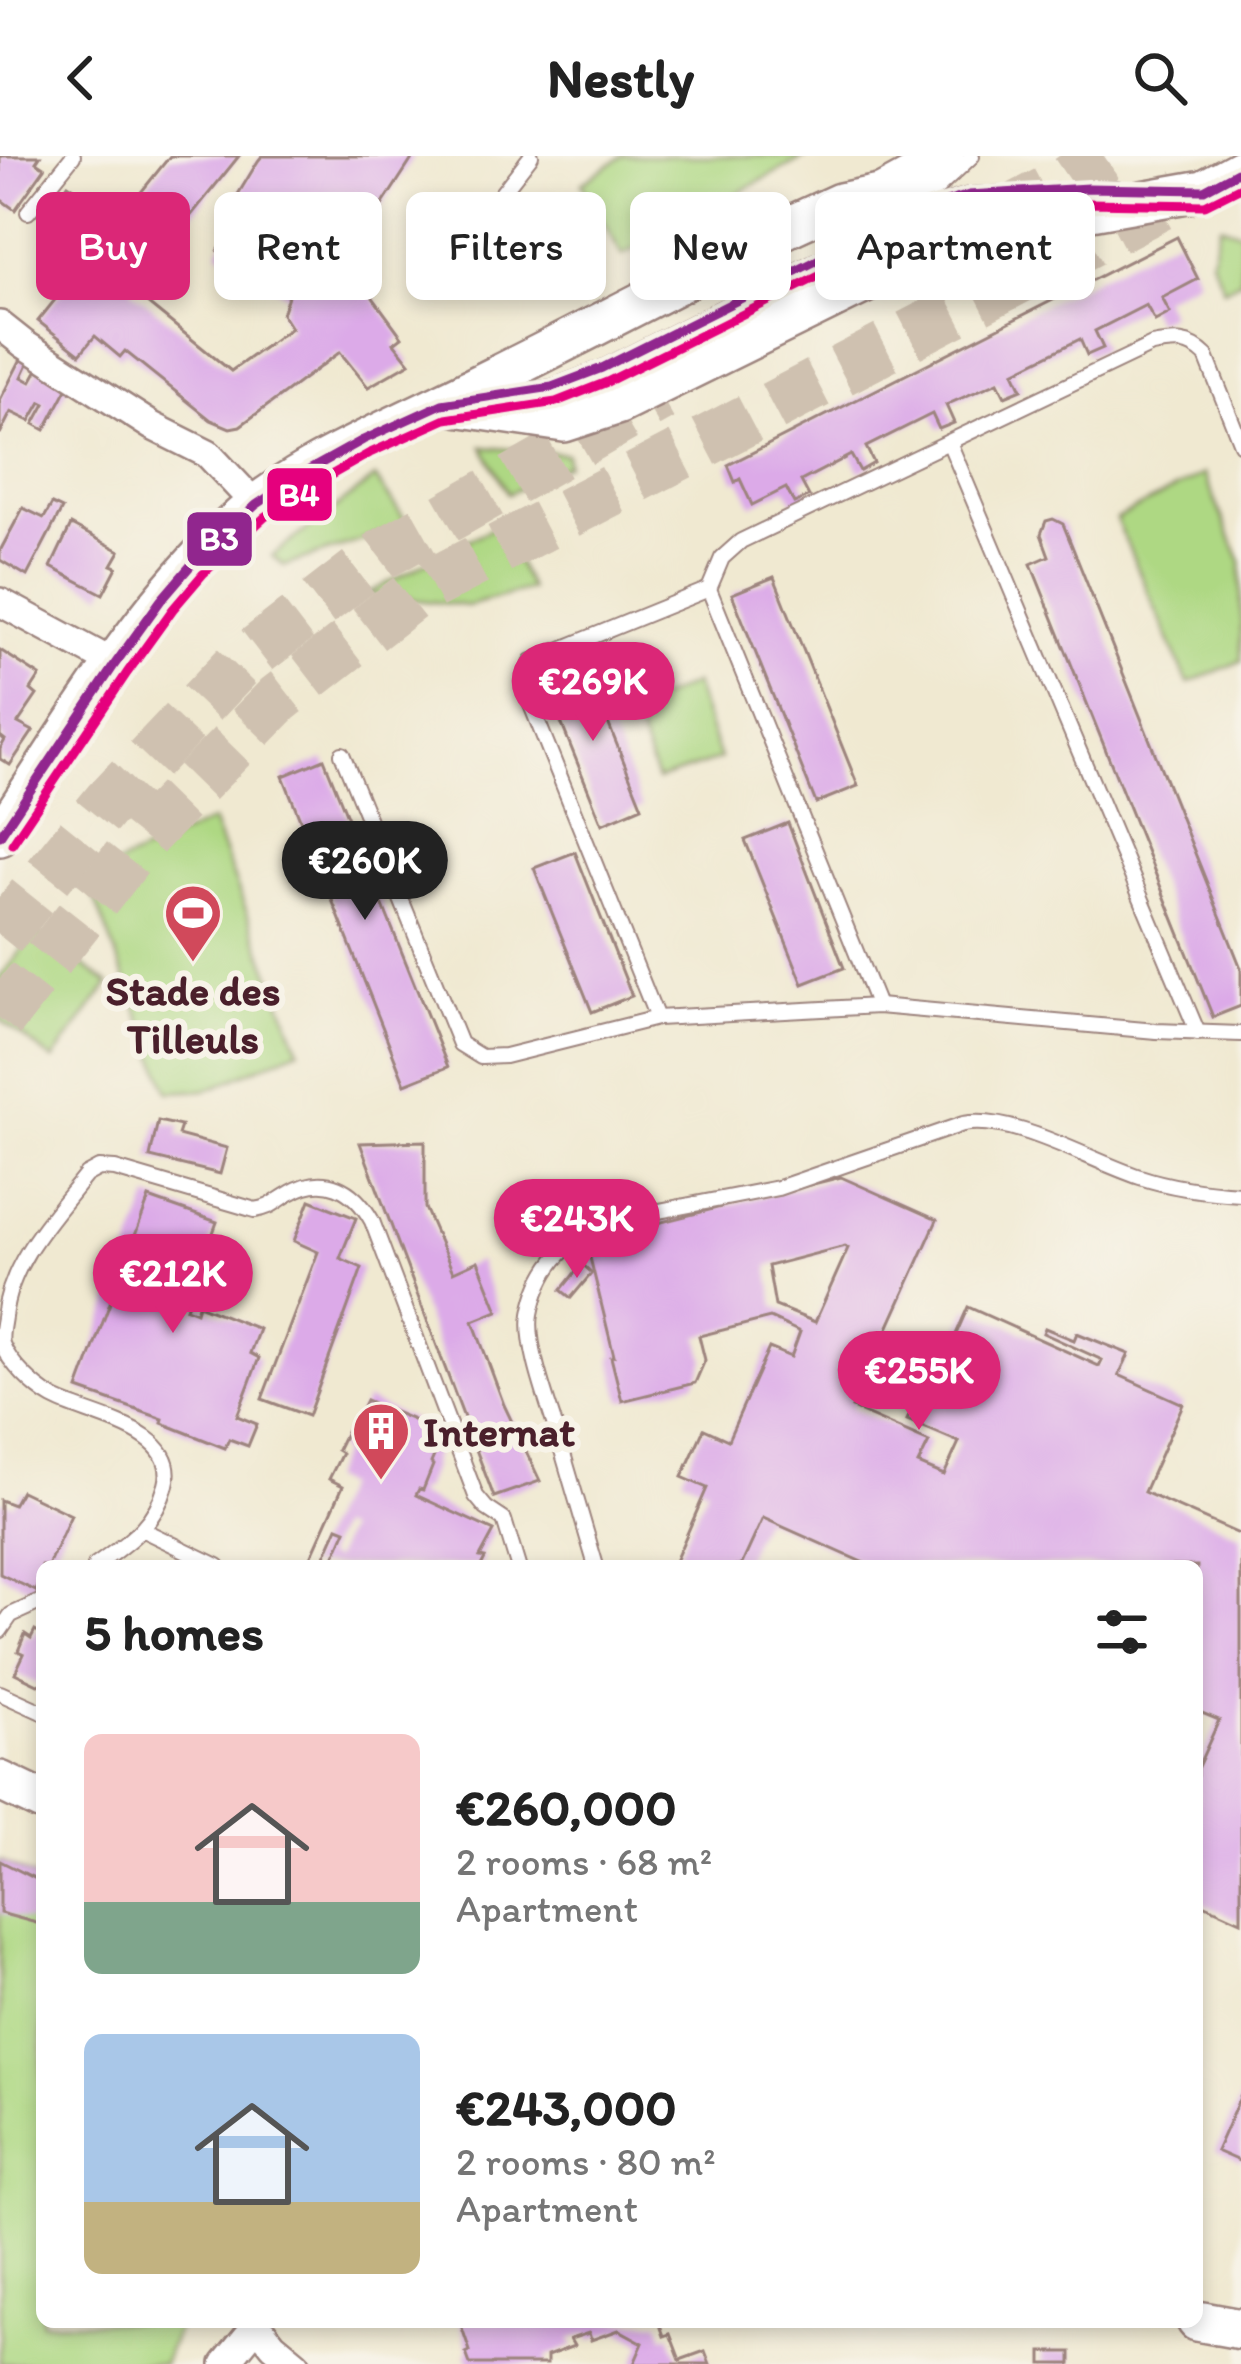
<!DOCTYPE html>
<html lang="en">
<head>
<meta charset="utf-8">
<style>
	body { margin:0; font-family:Itim,sans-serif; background:#f6f6f6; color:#222; height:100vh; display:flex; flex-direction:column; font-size:45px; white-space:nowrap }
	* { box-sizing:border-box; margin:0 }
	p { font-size:39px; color:#767676 }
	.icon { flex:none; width:66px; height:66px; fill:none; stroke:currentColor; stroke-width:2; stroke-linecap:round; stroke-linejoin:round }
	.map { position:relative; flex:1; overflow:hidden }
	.drawer { position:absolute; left:36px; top:1404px; width:1167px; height:768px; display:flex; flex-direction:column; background:#fff; border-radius:18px; box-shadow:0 6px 18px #0003 }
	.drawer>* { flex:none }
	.top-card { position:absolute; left:36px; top:36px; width:1170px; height:108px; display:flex; gap:24px }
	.price { position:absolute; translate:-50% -102px; padding:0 27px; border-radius:42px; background:#db2777; color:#fff; font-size:39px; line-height:78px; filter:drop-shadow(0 3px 6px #0008) }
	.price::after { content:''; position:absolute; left:50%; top:72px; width:36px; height:27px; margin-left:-18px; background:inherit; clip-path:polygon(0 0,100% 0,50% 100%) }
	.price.selected { background:#222; color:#fff }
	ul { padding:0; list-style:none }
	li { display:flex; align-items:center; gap:36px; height:300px; padding:0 48px }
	li span { display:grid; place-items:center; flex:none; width:336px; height:240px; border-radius:18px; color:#555 }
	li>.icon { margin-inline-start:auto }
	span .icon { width:144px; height:144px; fill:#fffc; stroke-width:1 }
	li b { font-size:51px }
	h2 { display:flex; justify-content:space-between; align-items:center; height:144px; padding:0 48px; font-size:51px }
	.chip { padding:0 42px; border-radius:18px; background:#fff; box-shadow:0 6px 18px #0003; font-size:42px; line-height:108px }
	.chip.selected { background:#db2777; color:#fff }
	header { display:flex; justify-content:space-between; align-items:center; height:156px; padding:0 48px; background:#fff; font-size:54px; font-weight:700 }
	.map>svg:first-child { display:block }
	.green { fill:#aed883; stroke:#7c7c57; stroke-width:3 }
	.building { fill:#dcaae8; fill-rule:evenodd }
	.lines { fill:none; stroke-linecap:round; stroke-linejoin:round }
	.highway-tunnel { stroke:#cfc1b0; stroke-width:51; stroke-dasharray:51 26; stroke-linecap:butt }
	.lane-casing { stroke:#9d847e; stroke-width:18 }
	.street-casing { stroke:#9d847e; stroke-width:32 }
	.secondary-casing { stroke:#9d847e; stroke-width:44 }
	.lane { stroke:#fff; stroke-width:14 }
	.street { stroke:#fff; stroke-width:27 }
	.secondary { stroke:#fff; stroke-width:39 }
	.bus-1-casing { stroke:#f7f3e8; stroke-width:18 }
	.bus-2-casing { stroke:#f7f3e8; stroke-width:18 }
	.bus-1 { stroke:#91268e; stroke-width:9 }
	.bus-2 { stroke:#e5007d; stroke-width:9 }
	.labels { text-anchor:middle; stroke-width:12; stroke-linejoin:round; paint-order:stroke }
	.poi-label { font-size:42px; font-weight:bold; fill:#4a1f2b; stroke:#f7f3e8 }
	.line-badge { stroke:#f7f3e8; stroke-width:4.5 }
	.badge-label { font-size:33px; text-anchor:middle; font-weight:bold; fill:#fff }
</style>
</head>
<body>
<header><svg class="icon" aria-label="back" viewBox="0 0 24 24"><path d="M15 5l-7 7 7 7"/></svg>Nestly<svg class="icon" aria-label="search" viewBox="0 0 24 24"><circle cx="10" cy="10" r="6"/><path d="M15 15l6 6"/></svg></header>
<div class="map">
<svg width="1241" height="2208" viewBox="0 0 1241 2208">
	<rect width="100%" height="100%" fill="#f7f3e8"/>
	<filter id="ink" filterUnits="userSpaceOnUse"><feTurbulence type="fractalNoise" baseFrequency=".00833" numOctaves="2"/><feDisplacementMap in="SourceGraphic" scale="24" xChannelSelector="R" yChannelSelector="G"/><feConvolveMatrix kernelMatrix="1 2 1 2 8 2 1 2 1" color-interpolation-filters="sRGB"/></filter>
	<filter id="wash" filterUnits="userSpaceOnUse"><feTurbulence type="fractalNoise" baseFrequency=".004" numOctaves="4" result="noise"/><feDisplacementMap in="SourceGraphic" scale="48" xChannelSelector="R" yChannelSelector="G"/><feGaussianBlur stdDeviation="2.7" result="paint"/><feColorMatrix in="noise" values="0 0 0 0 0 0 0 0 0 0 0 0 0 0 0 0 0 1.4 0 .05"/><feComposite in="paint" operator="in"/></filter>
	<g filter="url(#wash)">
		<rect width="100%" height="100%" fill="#f0e9d1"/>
		<g class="green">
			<polygon points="623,0 807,0 622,99 582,27"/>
			<polygon points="1220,69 1241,76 1241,124 1224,133 1211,103"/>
			<polygon points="483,291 566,298 567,308 508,338"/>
			<polygon points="1204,318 1241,406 1241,505 1188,527 1116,363"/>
			<polygon points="375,322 409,369 284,410 272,400"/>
			<polygon points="499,368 530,433 467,450 367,438"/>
			<polygon points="694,528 720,603 657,624 631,555"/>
			<polygon points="212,665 299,893 217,930 205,934 169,936 87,723"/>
			<polygon points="35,775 109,828 53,904 0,863 0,822"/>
			<polygon points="0,1705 42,1726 42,2166 180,2166 163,2208 0,2208"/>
		</g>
		<g id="blocks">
			<g class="building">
				<polygon points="0,0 40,0 36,6 45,12 15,54 0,43"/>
				<polygon points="170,0 239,0 131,134 231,215 291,172 282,158 288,140 218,95 248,47 237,40 258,5 262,0 414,0 346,105 402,181 394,187 410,207 368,231 340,196 240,270 230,272 211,264 125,195 120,201 95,180 80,198 38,165"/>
				<polygon points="68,28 74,32 54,61 48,57"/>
				<polygon points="559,75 580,114 556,127 534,88"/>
				<polygon points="1177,81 1198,123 1162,142 1170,157 1155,165 1146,149 1095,175 1103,192 1087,199 1080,183 1014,216 1022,233 1005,240 998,226 946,249 954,267 939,273 932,258 866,291 874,307 860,315 851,299 801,325 809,340 794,347 786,332 752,349 740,323 735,326 728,309"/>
				<polygon points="24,197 31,201 22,221 31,226 41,208 69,229 45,274 34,268 45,248 41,246 30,265 11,256 0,278 0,244"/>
				<polygon points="52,348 62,353 27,420 0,404 0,395 23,352 44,362"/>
				<polygon points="1053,363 1063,368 1072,390 1241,812 1241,850 1213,861 1031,408 1049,400 1041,378 1046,365"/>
				<polygon points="71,369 120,395 112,409 117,411 103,438 51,411"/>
				<polygon points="774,421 858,630 816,647 732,438"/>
				<polygon points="0,494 40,520 31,534 37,539 18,567 33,575 10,609 0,603 0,593 5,584 0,580"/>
				<polygon points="584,507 642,651 602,668 544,524"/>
				<polygon points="324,603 448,911 405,928 283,620"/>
				<polygon points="788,667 844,812 803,828 745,684"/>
				<polygon points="575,696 632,840 592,856 534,712"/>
				<polygon points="158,965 181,970 178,979 227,992 220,1018 150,1001"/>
				<polygon points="425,985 425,1052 453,1116 478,1105 498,1155 473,1165 504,1249 540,1325 494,1341 360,987"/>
				<path d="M841,1021L937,1064L852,1252L929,1286L918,1308L944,1319L959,1286L907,1264L944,1181L953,1185L968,1151L1099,1210L1102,1204L1043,1177L1045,1172L1074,1184L1077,1177L1129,1198L1119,1219L1183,1248L1144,1336L1241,1379V1765L1197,1745V1613L1219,1564L1197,1555V1410H871L763,1362L741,1410H673L707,1332L682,1321L704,1273L728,1284L769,1192L791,1201L800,1176L770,1162L699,1180L705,1204L695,1227L622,1245L611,1201L614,1200L586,1085ZM845,1090L848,1092L815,1166L775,1150L768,1110Z"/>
				<polygon points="149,1042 217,1066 186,1152 196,1156 198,1149 259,1173 250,1197 259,1202 237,1260 257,1268 248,1290 229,1283 225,1292 162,1267 163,1263 78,1233"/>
				<polygon points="310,1044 356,1062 340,1102 362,1112 308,1260 262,1243 318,1096 294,1085"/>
				<polygon points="582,1108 592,1117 571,1142 561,1134"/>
				<path d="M366,1244L444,1277L431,1307L433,1309L423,1334L419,1333L416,1339L494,1375L480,1401L485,1402L481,1410H307L343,1330L329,1323L342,1297L337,1294L350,1267L354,1268ZM338,1371L346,1374L333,1404L325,1400Z"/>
				<polygon points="21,1335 71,1359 48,1410 42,1410 42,1422 36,1435 0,1418 0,1344 13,1349"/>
				<polygon points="35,1474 42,1478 42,1530 15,1517 24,1498 18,1495 25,1478 31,1482"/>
				<polygon points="0,1705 42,1726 40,1768 0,1757"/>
				<polygon points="1241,1939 1241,2006 1216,1995"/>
				<polygon points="460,2166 659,2166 664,2180 670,2178 680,2204 705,2195 710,2208 634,2208 643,2187 619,2174 591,2184 589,2177 570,2183 574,2190 547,2200 547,2208 470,2208 466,2197 470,2195"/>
				<rect x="1042" y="2196" width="29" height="12"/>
			</g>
		</g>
	</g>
	<g filter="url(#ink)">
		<use href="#blocks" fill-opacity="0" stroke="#9d847e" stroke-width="3"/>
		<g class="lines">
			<g class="highway-tunnel">
				<polyline points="1001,60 1069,24 1104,0"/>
				<polyline points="0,780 108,646 238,509 381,399 661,240"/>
				<polyline points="0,863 146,678 278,543 416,436 1183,37"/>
			</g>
			<g class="lane-casing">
				<g id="lane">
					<polyline points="492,50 531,0"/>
					<polyline points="28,56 73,0"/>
					<polyline points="908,57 969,39 1117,32"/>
					<polyline points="488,241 552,231 602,212 855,85 939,31 972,0"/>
					<polyline points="949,286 1198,877"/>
					<polyline points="342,598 460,888 481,901 505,900 657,862 878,850 1156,875 1241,878"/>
					<path d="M878,850L709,433L722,402L741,385L1152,189C1174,185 1189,183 1206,200L1241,288"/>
					<polyline points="657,862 525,534 532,505 709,433"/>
					<polyline points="143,1374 218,1410"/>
					<path d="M95,1410C128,1386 155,1369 166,1329C181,1273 87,1261 53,1242C34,1231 10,1208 2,1188C0,1180 3,1169 4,1161C10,1105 53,1061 86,1019L99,1012L115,1013L255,1054C273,1051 274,1046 290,1037C325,1016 354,1033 372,1065L476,1340L486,1352L504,1364L518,1410"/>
					<path d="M596,1410C582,1362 568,1315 554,1267C545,1239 526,1186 531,1158C539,1114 564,1087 602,1066L778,1032L963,968C1015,959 1088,1004 1140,1021C1173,1032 1206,1036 1241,1038"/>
					<polyline points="0,1475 11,1459 42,1445"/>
					<polyline points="0,1537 42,1556"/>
				</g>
			</g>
			<g class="street-casing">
				<g id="street">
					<polyline points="0,169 24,188 152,270 208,298 256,349"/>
					<polyline points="0,446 115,508"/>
					<polyline points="255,2166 273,2189 296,2208"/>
					<polyline points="225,2208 256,2170"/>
				</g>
			</g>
			<g class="secondary-casing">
				<g id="secondary">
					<polyline points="442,248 564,266 619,248 871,124 897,93 972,58 1085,55 1204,34 1241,14"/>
					<path d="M0,680C72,573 137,457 233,368C293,313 372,282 444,246C561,189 676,128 792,69L840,47L883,38L929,13L944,0"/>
					<polyline points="0,1625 42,1645"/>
					<polyline points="1197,2165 1241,2173"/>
				</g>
			</g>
			<use href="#lane" class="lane"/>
			<use href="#street" class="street"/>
			<use href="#secondary" class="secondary"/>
			<g class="bus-1-casing">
				<polyline id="bus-1" points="0,680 115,508 161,444 192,408 256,349 309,314 363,284 442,248 552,231 602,212 812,107 892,63 969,39 1088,32 1204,34 1241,14"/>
			</g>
			<g class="bus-2-casing">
				<polyline id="bus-2" points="12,688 127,517 173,453 203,418 265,361 317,327 370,297 446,263 556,246 607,226 819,120 898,77 972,54 1088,47 1205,49 1241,31"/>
			</g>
			<use href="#bus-1" class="bus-1"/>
			<use href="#bus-2" class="bus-2"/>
		</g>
	</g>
	<defs>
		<g id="stadium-pin" transform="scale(3)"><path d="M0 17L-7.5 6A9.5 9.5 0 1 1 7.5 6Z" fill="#d1495b" stroke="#f7f3e8"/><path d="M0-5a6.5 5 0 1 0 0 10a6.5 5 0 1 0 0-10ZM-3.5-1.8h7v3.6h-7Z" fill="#fff"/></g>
		<g id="building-pin" transform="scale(3)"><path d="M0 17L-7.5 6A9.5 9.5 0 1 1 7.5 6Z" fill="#d1495b" stroke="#f7f3e8"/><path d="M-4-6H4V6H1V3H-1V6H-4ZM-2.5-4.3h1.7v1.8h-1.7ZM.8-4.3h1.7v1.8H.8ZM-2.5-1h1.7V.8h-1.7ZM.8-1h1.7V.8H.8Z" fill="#fff"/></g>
	</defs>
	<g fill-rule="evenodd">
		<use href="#stadium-pin" x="193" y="757"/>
		<use href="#building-pin" x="381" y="1275"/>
	</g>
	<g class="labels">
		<g class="poi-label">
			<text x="193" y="849">Stade des<tspan x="193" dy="48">Tilleuls</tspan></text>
			<text x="423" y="1290" text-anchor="start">Internat</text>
		</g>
	</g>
	<g class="line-badge">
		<rect x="265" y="310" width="69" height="57" rx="12" fill="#e5007d"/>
		<rect x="185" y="354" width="69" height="58" rx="12" fill="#91268e"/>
	</g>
	<g class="badge-label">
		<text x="299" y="350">B4</text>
		<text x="219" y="394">B3</text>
	</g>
</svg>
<b class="price" style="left:593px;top:588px">€269K</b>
<b class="price selected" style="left:365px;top:767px">€260K</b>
<b class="price" style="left:577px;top:1125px">€243K</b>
<b class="price" style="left:173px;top:1180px">€212K</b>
<b class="price" style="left:919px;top:1277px">€255K</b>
<div class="top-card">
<a class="chip selected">Buy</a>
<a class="chip">Rent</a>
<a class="chip">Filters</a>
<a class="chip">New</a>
<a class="chip">Apartment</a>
</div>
<section class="drawer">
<h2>5 homes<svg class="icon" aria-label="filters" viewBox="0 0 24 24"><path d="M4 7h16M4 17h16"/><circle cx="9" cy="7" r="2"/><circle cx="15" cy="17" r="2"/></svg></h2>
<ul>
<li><span style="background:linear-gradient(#f6c9c9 70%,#7fa58c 0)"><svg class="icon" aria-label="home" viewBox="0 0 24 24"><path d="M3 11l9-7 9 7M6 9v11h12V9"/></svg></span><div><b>€260,000</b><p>2 rooms · 68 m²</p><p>Apartment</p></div></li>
<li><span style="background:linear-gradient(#a9c7e8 70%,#c2b280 0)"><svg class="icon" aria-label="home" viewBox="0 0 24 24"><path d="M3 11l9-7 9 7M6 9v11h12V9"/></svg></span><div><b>€243,000</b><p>2 rooms · 80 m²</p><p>Apartment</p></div></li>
</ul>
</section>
</div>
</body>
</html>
